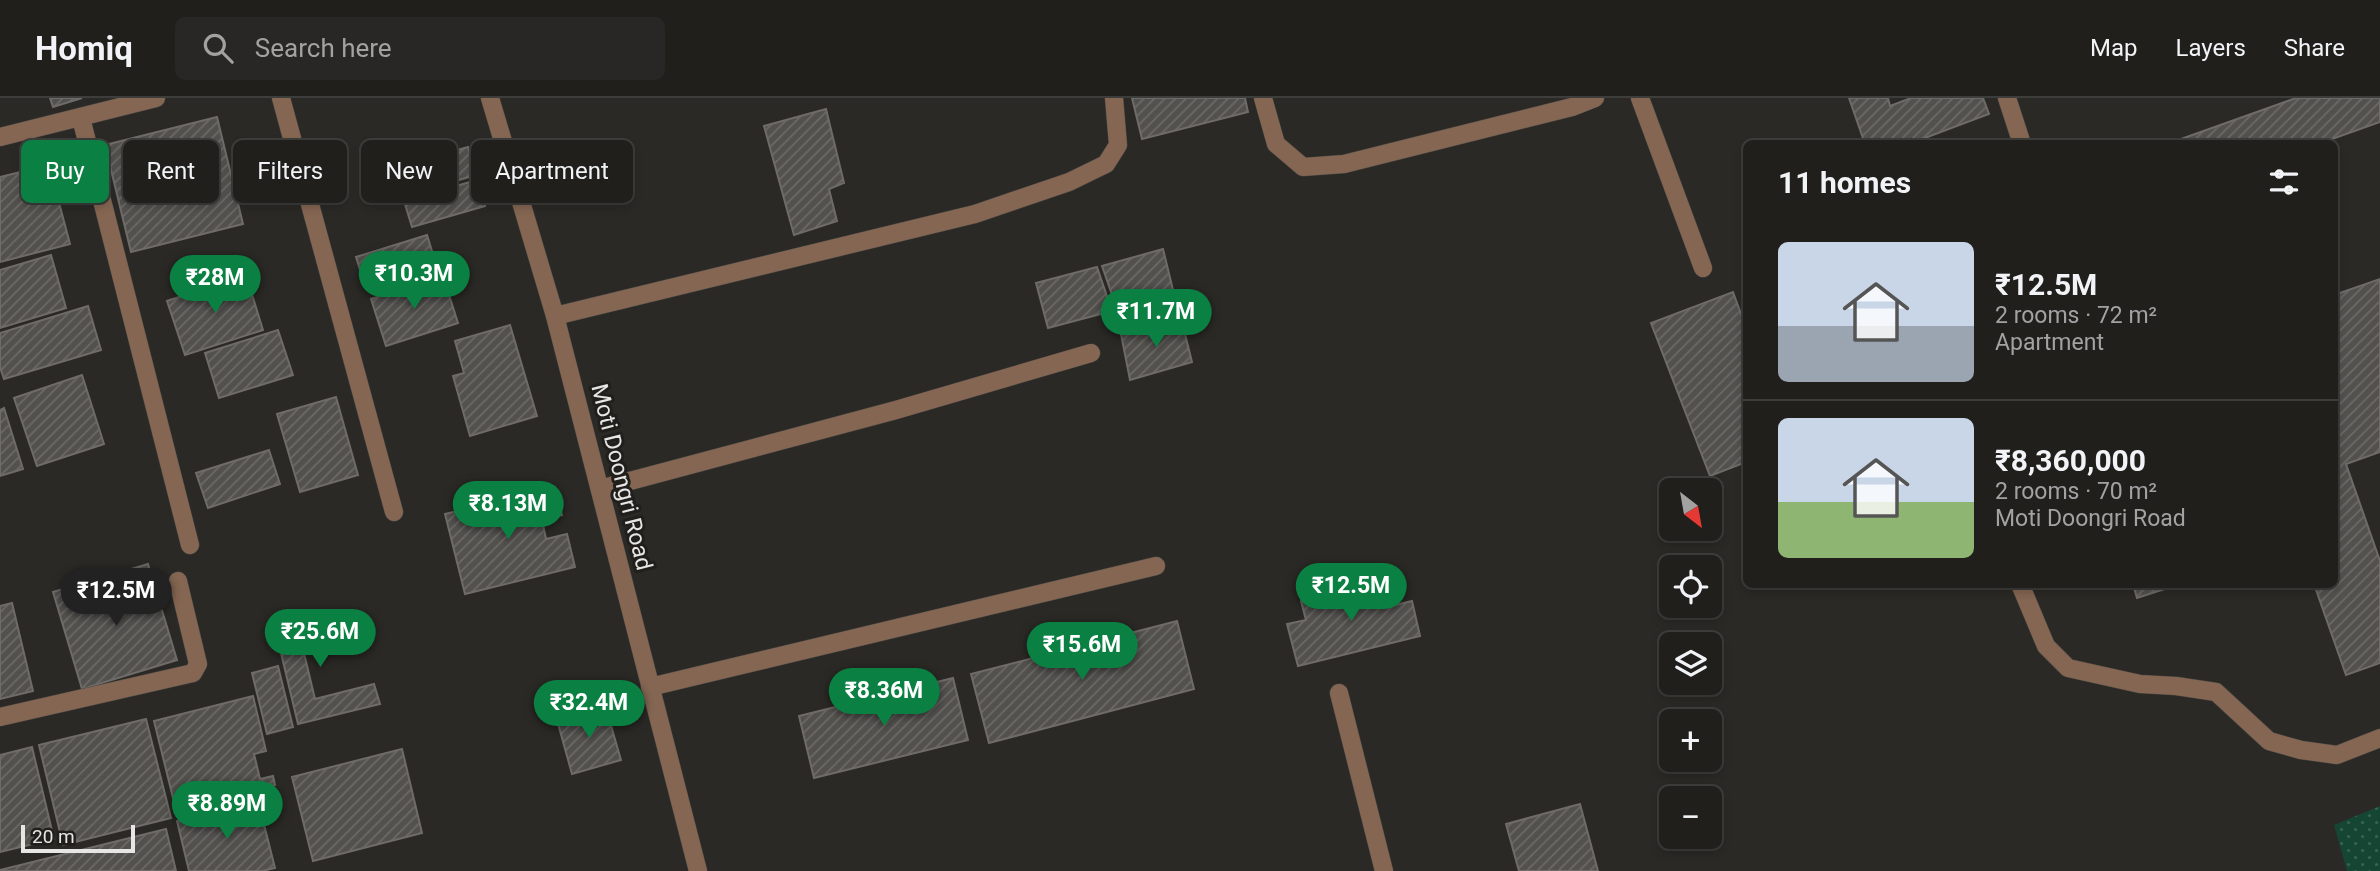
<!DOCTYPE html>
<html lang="en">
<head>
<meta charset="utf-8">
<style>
	body { margin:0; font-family:Roboto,sans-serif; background:#282725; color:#f1f3f6; height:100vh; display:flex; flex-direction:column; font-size:26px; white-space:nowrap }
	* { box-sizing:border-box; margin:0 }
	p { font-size:23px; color:#a2a2a3 }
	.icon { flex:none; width:38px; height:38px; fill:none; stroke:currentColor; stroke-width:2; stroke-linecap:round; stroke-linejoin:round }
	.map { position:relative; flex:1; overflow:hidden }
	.details { position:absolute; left:1743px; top:42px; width:595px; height:448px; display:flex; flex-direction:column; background:#201f1c; border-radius:10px; box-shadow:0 4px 10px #0003,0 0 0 2px #3d3d3b }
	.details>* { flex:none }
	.guide { position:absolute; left:21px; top:42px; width:665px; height:63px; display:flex; gap:14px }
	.needle { width:46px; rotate:149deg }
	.buttons { position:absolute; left:1659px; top:380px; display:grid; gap:14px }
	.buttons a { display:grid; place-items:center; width:63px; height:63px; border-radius:10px; background:#201f1c; box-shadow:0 4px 10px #0003,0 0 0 2px #3d3d3b; font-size:35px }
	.scale { position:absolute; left:21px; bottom:18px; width:114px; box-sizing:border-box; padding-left:7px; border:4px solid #e7e6e4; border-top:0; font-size:19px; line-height:24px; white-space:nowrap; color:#e7e6e4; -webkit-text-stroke:5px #211f1c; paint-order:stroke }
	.price { position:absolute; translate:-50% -60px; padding:0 16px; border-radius:24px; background:#0b8043; color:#fff; font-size:23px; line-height:46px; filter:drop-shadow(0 2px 4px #0008) }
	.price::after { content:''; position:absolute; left:50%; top:42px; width:21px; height:16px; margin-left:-10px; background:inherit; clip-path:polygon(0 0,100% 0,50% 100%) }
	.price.active { background:#222; color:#fff }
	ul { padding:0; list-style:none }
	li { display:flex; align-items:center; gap:21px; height:175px; padding:0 35px }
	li+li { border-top:2px solid #3d3d3b }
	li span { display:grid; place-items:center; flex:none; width:196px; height:140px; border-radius:10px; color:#555 }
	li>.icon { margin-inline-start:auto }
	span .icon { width:84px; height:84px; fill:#fffc; stroke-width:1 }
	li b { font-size:30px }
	h2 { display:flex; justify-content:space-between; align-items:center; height:84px; padding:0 35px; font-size:30px }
	.tag { padding:0 24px; border-radius:10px; background:#201f1c; box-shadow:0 4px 10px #0003,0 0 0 2px #3d3d3b; font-size:24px; line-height:63px }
	.tag.active { background:#0b8043; color:#fff }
	header { display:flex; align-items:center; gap:42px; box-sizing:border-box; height:98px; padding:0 35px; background:#201f1c; border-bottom:2px solid #3d3d3b }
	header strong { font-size:33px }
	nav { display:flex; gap:38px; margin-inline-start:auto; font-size:24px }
	.search { width:490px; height:63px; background:#282725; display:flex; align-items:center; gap:18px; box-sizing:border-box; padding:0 24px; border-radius:10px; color:#a2a2a3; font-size:26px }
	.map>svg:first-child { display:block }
	.park { fill:url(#park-dots) }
	.building { fill:url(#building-hatch); stroke:#6e6b68; stroke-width:2 }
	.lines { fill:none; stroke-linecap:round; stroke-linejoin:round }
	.minor-casing { stroke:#484744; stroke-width:19 }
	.minor { stroke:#846652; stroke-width:18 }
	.labels { text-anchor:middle; stroke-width:6; stroke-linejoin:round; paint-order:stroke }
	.street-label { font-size:23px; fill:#e7e6e4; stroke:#211f1c }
</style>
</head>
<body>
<header>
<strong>Homiq</strong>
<div class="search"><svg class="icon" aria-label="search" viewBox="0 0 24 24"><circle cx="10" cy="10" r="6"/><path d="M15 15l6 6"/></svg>Search here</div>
<nav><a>Map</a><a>Layers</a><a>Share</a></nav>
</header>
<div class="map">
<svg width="2380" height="773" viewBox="0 0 2380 773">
	<defs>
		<pattern id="park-dots" width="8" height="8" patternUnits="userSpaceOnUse" patternTransform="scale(1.75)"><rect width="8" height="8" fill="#154633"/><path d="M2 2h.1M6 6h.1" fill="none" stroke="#376150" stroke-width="1.8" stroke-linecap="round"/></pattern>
		<pattern id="building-hatch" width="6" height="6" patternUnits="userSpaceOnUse" patternTransform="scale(1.75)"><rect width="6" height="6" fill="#53514e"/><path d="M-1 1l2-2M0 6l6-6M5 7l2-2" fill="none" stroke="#6c6a67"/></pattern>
	</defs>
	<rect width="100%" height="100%" fill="#2a2925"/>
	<polygon class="park" points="2380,708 2380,773 2347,773 2334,727"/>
	<g class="building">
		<polygon points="50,0 82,0 53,9"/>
		<polygon points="1132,0 1245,0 1248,14 1142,41"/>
		<polygon points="1849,0 1888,0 1890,8 1911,0 1983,0 1989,16 1909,46 1865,46"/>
		<polygon points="2296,0 2380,0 2380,24 2318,46 2167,46"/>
		<polygon points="826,11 844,85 829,91 837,123 794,137 764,28"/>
		<polygon points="217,19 243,126 131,154 105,47"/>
		<polygon points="468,49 476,77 400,99 393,76 413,70 412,65"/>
		<polygon points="49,67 70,146 0,164 0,79"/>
		<polygon points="477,82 485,108 412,129 404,103"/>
		<polygon points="427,137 436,166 365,188 356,159"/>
		<polygon points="1163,151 1174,196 1117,211 1102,168"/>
		<polygon points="51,157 66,210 0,230 0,172"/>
		<polygon points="1097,169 1112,213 1048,230 1036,185"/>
		<polygon points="246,177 263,232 185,257 167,203"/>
		<polygon points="443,178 458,225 386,248 371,201"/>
		<polygon points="2380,181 2380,354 2346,366 2380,463 2380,565 2346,577 2314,486 2334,486 2334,197"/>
		<polygon points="1733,194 1746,230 1746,364 1710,378 1651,225"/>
		<polygon points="88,208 101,252 4,281 0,269 0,235"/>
		<polygon points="1181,220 1192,264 1130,282 1121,236"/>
		<polygon points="510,227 537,318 470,338 453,278 464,275 455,243"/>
		<polygon points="278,232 293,277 219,300 205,255"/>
		<polygon points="82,277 104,346 37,368 14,300"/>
		<polygon points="336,299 358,377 300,394 277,316"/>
		<polygon points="4,310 23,371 0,378 0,312"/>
		<polygon points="269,352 280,386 208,410 196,375"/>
		<polygon points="555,389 562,417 542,422 546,441 567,436 575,469 465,496 445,416"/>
		<polygon points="148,466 177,562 82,591 53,494 77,487 80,500 106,493 101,480"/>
		<polygon points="1385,482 1391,508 1412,503 1420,538 1298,568 1287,526 1306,522 1301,503"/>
		<polygon points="2133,486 2180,486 2137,500"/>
		<polygon points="12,505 33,593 0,601 0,508"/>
		<polygon points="356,514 362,536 303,551 315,601 374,586 380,606 298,626 276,534"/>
		<polygon points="1177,523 1194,591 989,645 971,576"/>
		<polygon points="278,568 293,629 267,636 252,575"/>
		<polygon points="953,580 968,642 814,680 799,618"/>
		<polygon points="253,598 266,653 254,656 260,681 273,678 275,687 176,712 154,623"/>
		<polygon points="605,607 621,662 572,676 557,622"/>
		<polygon points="146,621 171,720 63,747 39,647"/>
		<polygon points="32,649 54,741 0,754 0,657"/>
		<polygon points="402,651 422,735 313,763 292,679"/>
		<polygon points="258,703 275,770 262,773 189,773 177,723"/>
		<polygon points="1580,706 1598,773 1519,773 1506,726"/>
		<polygon points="166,731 176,773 0,773 0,772"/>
	</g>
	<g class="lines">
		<g class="minor-casing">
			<g id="minor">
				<polyline points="281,0 394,414"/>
				<polyline points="490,0 555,218 698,773"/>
				<polyline points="1263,0 1276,46 1303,69 1344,66 1572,9 1595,0"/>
				<polyline points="1640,0 1703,170"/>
				<polyline points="2007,0 2022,46"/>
				<polyline points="81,20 190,447"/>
				<polyline points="0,39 156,0"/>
				<polyline points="555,218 975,116 1069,84 1106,66 1118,47 1114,0"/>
				<polyline points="600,391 896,312 1091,255"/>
				<polyline points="2020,486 2046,548 2068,570 2140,586 2176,588 2216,594 2269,643 2301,652 2337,657 2380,640"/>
				<polyline points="650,589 1156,468"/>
				<polyline points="1339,595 1384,773"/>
				<polyline points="0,619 193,575 198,566 178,483"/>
			</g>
		</g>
		<use href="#minor" class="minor"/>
	</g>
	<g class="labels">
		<g class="street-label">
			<text transform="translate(622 379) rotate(76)" y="8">Moti Doongri Road</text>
		</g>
	</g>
</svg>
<div class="buttons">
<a><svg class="needle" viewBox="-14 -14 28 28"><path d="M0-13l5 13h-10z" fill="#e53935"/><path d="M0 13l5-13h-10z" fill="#a2a2a3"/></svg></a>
<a><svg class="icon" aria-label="locate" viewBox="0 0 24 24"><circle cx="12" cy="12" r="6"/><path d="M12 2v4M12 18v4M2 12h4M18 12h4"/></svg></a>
<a><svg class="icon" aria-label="layers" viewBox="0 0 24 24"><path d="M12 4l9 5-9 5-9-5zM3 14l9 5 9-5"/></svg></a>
<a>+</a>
<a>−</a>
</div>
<div class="scale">20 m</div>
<b class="price" style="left:414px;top:213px">₹10.3M</b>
<b class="price" style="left:215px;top:217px">₹28M</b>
<b class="price" style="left:1156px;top:251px">₹11.7M</b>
<b class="price" style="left:508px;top:443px">₹8.13M</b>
<b class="price" style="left:1351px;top:525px">₹12.5M</b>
<b class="price active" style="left:116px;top:530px">₹12.5M</b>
<b class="price" style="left:320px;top:571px">₹25.6M</b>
<b class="price" style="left:1082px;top:584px">₹15.6M</b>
<b class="price" style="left:884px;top:630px">₹8.36M</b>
<b class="price" style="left:589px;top:642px">₹32.4M</b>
<b class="price" style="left:227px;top:743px">₹8.89M</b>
<div class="guide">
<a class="tag active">Buy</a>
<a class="tag">Rent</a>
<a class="tag">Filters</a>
<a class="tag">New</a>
<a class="tag">Apartment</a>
</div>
<section class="details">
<h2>11 homes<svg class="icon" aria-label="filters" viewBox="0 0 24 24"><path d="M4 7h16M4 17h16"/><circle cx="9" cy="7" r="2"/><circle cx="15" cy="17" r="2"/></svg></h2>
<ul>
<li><span style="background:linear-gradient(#c9d6e8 60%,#9aa5b1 0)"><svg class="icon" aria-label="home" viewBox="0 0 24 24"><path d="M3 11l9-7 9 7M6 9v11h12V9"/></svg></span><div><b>₹12.5M</b><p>2 rooms · 72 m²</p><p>Apartment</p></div></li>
<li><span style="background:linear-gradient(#c9d6e8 60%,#8fb573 0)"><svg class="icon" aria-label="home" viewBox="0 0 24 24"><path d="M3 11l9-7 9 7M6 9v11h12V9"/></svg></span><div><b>₹8,360,000</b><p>2 rooms · 70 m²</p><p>Moti Doongri Road</p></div></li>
</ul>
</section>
</div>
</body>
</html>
